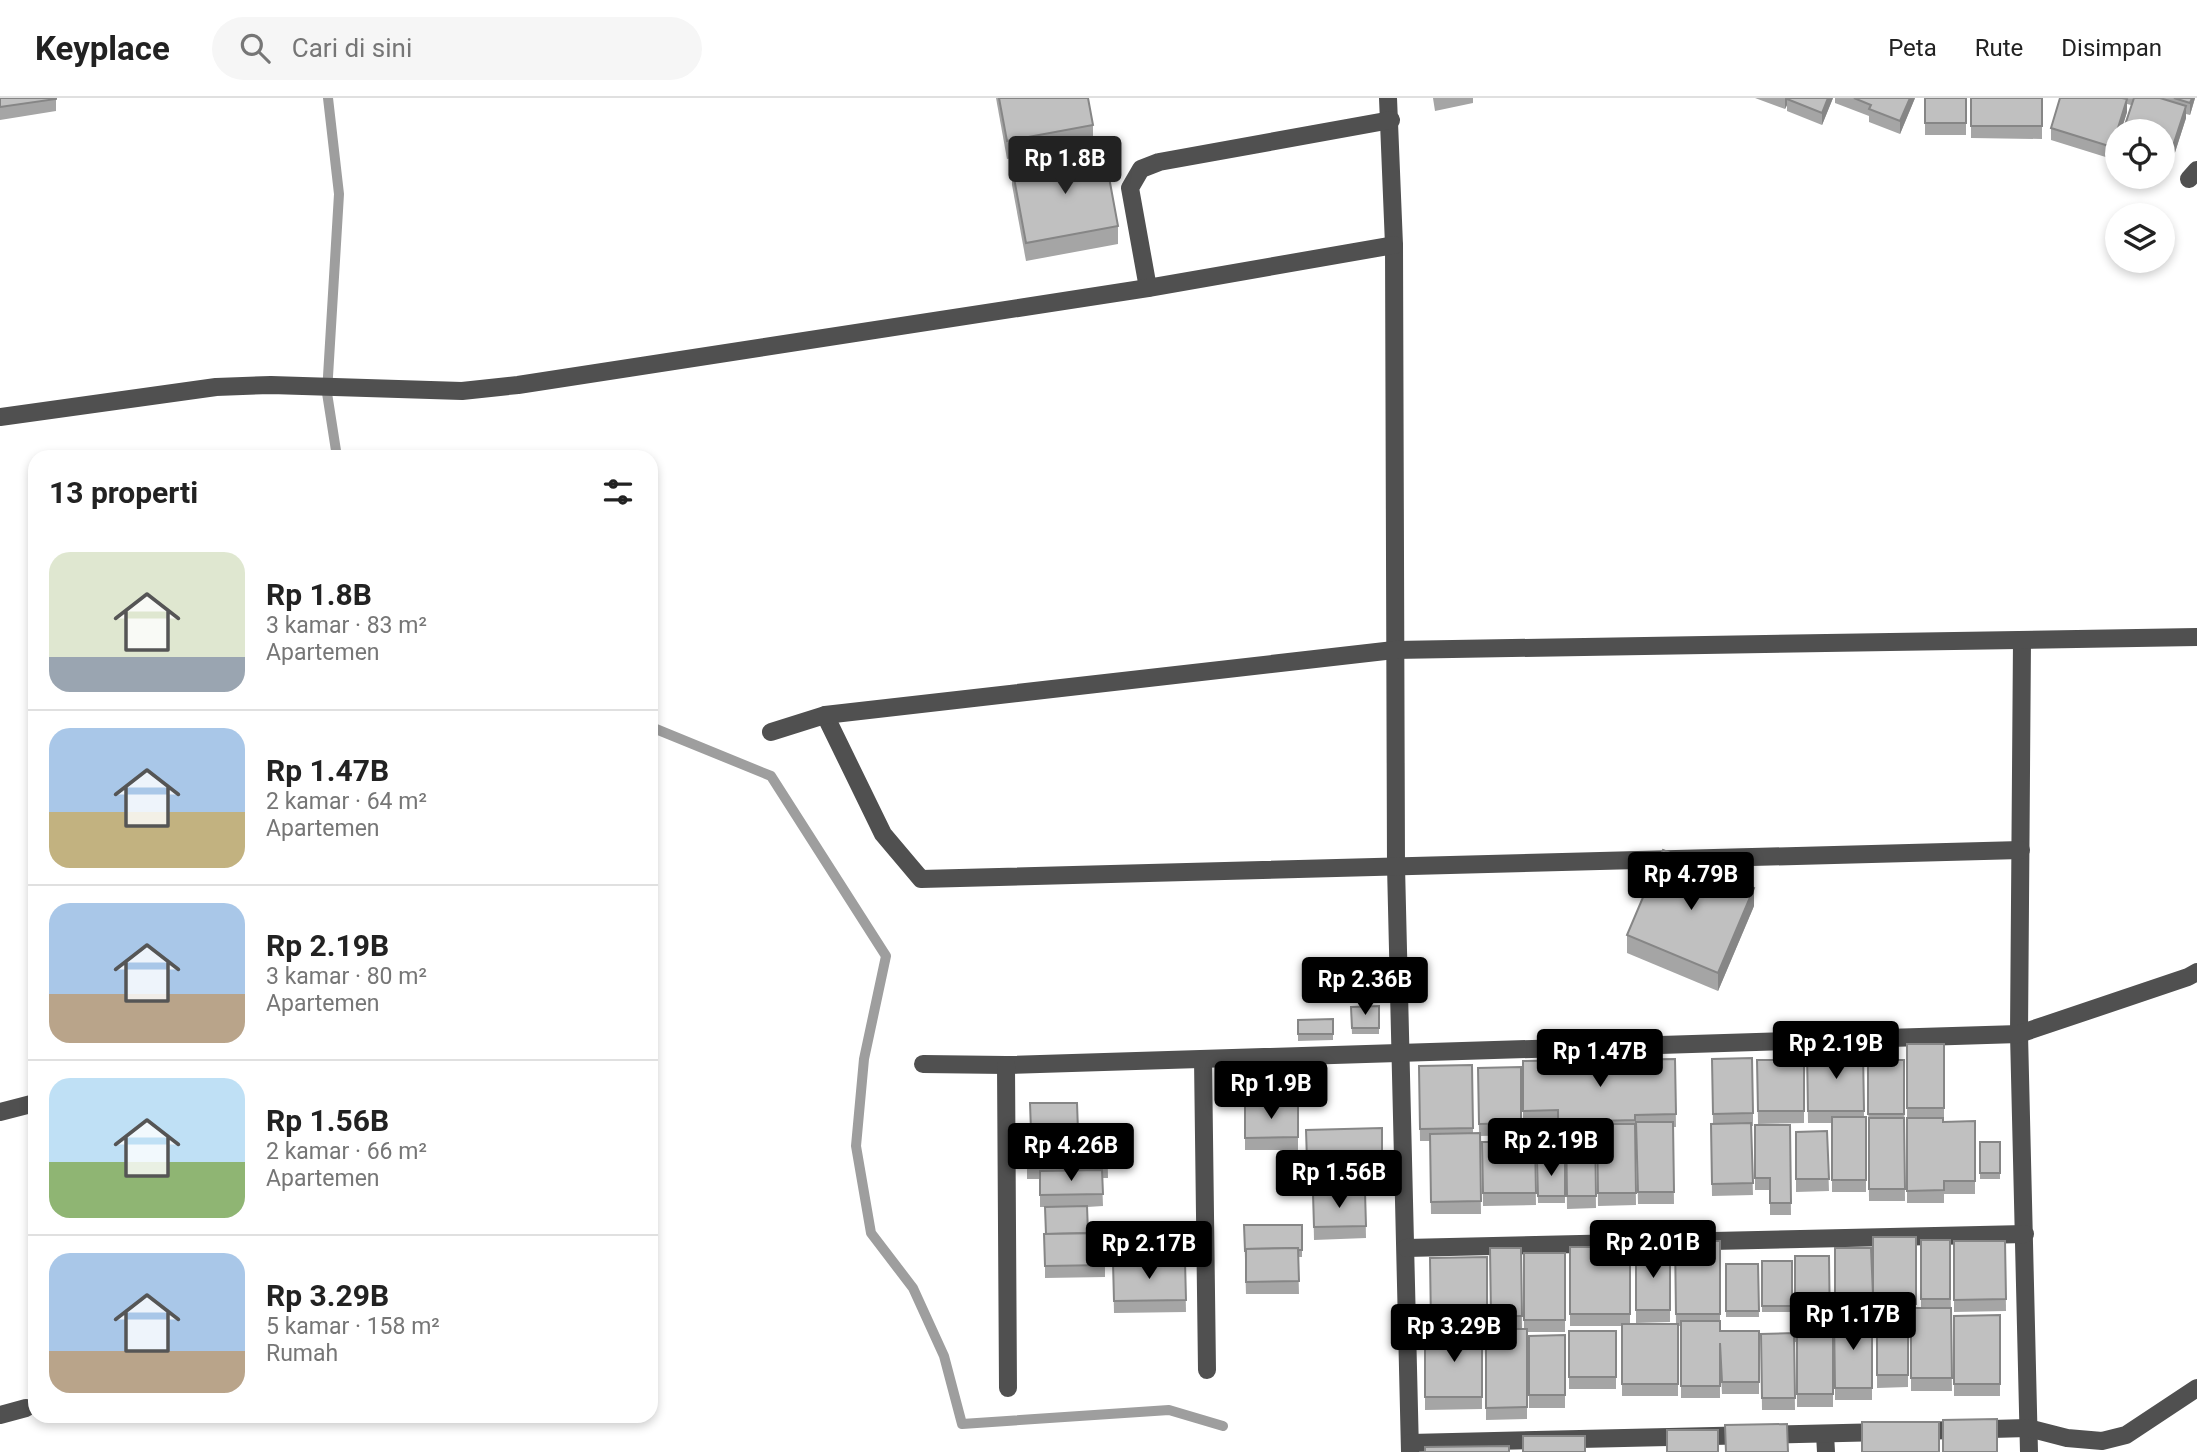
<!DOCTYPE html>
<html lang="id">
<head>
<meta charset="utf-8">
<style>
	body { margin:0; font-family:Roboto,sans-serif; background:#f6f6f6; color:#222; height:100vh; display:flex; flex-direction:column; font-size:26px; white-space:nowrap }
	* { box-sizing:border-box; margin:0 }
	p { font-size:23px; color:#767676 }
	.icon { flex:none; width:38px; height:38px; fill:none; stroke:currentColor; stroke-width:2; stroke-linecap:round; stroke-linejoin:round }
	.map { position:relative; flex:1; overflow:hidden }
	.panel { position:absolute; left:28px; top:352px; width:630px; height:973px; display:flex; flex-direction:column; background:#fff; border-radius:21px; box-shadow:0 4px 10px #0003 }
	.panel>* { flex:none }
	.tools { position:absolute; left:2105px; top:21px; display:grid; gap:14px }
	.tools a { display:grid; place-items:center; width:70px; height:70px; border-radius:50%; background:#fff; box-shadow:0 4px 10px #0003; font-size:35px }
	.price { position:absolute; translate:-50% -60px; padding:0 16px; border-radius:7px; background:#000; color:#fff; font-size:23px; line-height:46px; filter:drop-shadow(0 2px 4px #0008) }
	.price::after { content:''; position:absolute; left:50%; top:42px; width:21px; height:16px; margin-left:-10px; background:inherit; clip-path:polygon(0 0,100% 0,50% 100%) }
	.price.active { background:#222; color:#fff }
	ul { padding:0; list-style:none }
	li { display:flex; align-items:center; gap:21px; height:175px; padding:0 21px }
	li+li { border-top:2px solid #e0e0e0 }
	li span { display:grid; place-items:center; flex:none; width:196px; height:140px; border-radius:21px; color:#555 }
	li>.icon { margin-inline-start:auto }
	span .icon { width:84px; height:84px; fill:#fffc; stroke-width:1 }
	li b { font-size:30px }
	h2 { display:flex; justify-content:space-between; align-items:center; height:84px; padding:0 21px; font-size:30px }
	header { display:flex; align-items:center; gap:42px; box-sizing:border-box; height:98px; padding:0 35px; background:#fff; border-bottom:2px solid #e0e0e0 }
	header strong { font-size:33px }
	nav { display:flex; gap:38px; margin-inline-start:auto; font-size:24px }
	.search { width:490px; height:63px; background:#f6f6f6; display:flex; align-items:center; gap:18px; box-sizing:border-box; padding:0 24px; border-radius:38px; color:#767676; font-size:26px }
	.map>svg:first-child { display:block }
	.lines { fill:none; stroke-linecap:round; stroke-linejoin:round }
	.stream { stroke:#9e9e9e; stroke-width:10 }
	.minor { stroke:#505050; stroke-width:18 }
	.wall { fill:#a5a5a5 }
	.shaded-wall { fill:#868686 }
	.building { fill:#c0c0c0; stroke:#868686; stroke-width:2 }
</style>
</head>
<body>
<header>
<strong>Keyplace</strong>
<div class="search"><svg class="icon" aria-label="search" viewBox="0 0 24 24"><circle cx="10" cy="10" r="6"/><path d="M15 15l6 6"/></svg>Cari di sini</div>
<nav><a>Peta</a><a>Rute</a><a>Disimpan</a></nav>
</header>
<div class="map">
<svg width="2197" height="1354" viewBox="0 0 2197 1354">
	<rect width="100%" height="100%" fill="#fff"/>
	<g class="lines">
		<g class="stream">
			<polyline points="328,0 339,96 327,295 337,359"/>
			<polyline points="651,629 771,678 886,858 864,961 856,1048 871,1135 913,1190 944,1258 962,1326 1169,1312 1223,1328"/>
		</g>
		<g class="minor">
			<polyline points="1388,0 1394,147 1396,768 1410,1354"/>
			<polyline points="2189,81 2197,72"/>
			<polyline points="1148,190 1130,90 1141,71 1159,64 1391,22"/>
			<polyline points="0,319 216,289 271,287 462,293 518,287 1148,190 1394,147"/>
			<polyline points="2022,542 2019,936 2029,1354"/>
			<polyline points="825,617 883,736 921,781 2021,752"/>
			<polyline points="771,634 825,617 1394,552 2197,539"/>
			<polyline points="1203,961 1207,1272"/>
			<polyline points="923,966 1006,967 2019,936 2188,879 2197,874"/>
			<polyline points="1006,967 1008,1290"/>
			<polyline points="0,1014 35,1005"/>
			<polyline points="1406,1150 2025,1136"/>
			<polyline points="0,1317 26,1310"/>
			<polyline points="1917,1333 2028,1330 2067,1340 2102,1343 2126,1337 2197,1290"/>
			<polyline points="1825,1336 1826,1354"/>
			<polyline points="1410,1345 1886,1334"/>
		</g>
	</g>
	<g class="wall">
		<polygon points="0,0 56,0 56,13 0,22"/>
		<polygon points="996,0 1088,0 1093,27 1093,45 1007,61"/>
		<polygon points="1433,0 1473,0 1473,5 1435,13"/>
		<polygon points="1755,0 1833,0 1822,27 1787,13 1787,7 1785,11"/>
		<polygon points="1835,0 1915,0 1900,36 1869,24 1869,18 1835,5"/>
		<rect x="1925" y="0" width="41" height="37"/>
		<polygon points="1971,0 2042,0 2042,41 1971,40"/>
		<polygon points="2060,0 2195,0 2190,17 2186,16 2186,20 2169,73 2163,71 2163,33 2131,7 2127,6 2127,14 2112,61 2051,42 2051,30"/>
		<polygon points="1012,69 1118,128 1118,146 1026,163 1012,87"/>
		<polygon points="1754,808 1718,893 1627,855 1627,837"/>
		<polygon points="1379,908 1379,936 1352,936 1351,909"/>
		<polygon points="1333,921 1333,942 1298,943 1298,922"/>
		<polygon points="1907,946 1944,946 1944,1023 1943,1024 1975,1023 1975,1096 1944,1096 1944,1105 1907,1105"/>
		<polygon points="1807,953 1863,953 1864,1019 1866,1019 1866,1094 1832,1094 1832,1025 1808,1025"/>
		<polygon points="1675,961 1676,1029 1673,1029 1674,1106 1638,1106 1636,1029 1635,1029 1636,1107 1598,1108 1597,1035 1595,1035 1596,1110 1567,1111 1566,1036 1558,1036 1558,1024 1523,1025 1523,963"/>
		<polygon points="1712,961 1753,1015 1753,1028 1751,1028 1753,1097 1712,1098 1711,1026 1713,1026"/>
		<polygon points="1757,962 1804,962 1804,1025 1758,1026"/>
		<polygon points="1868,962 1904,962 1905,1103 1869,1103"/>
		<polygon points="1472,967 1473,1035 1479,1035 1478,970 1521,969 1521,1037 1480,1038 1481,1116 1431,1116 1430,1043 1420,1043 1419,968"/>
		<polygon points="1298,1006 1298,1052 1245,1052 1245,1007"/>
		<polygon points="1755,1027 1790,1027 1791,1117 1770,1117 1770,1092 1755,1092"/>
		<polygon points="1382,1030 1382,1074 1307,1075 1306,1032"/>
		<polygon points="1107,1032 1108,1080 1102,1080 1103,1108 1087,1109 1088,1135 1105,1135 1105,1179 1045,1180 1045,1109 1040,1109 1040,1081 1027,1081 1027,1033"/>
		<polygon points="1827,1033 1829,1093 1796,1094 1796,1034"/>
		<polygon points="1482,1044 1535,1044 1536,1107 1483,1108"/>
		<rect x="1980" y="1044" width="20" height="37"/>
		<polygon points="1537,1062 1565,1062 1565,1105 1538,1105"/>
		<polygon points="1365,1094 1366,1140 1314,1142 1313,1095"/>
		<polygon points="1244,1127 1302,1127 1302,1159 1298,1159 1299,1196 1246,1196"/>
		<polygon points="1916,1139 1916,1210 1921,1210 1921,1142 1950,1142 1952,1293 1911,1293 1911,1218 1908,1218 1908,1289 1877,1290 1877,1219 1872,1219 1872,1302 1835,1302 1835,1150 1873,1197"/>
		<polygon points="1675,1143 1720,1143 1720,1233 1759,1233 1759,1296 1722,1296 1720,1258 1720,1300 1681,1300 1681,1228 1678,1228 1678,1298 1622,1298 1622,1228 1570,1228 1570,1149 1630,1149 1630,1226 1676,1226"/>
		<polygon points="1954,1143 2005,1143 2006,1213 1954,1214"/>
		<polygon points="1490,1150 1521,1150 1522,1230 1491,1230"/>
		<polygon points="1636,1151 1670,1151 1670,1224 1636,1225"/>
		<polygon points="1524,1155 1565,1155 1565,1234 1527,1234 1527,1321 1486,1322 1486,1239 1482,1239 1482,1311 1425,1312 1425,1234 1431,1234 1430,1160 1487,1159 1487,1231 1524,1231"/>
		<polygon points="1795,1158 1829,1158 1830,1236 1833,1236 1833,1309 1797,1309 1797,1244 1795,1244"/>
		<polygon points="1185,1163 1186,1214 1114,1215 1113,1164"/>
		<rect x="1762" y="1163" width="30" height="51"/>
		<polygon points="1726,1166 1758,1166 1759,1219 1726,1219"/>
		<polygon points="2000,1217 2000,1298 1954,1298 1954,1218"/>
		<rect x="1569" y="1233" width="47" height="58"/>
		<polygon points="1794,1235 1795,1312 1762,1312 1761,1236"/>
		<polygon points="1565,1237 1565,1310 1529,1310 1529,1238"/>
	</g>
	<g class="shaded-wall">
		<polygon points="1785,0 1789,0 1787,1 1787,7 1785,11"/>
		<polygon points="1828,0 1833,0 1822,27 1822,15"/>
		<polygon points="1910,0 1915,0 1900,36 1900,23"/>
		<polygon points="2192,0 2195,0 2190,17 2190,5"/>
		<polygon points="2127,1 2127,14 2121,33 2118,33 2118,43 2112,61 2112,49"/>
		<polygon points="2186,8 2186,20 2169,73 2169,60"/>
		<polygon points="1754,790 1754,808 1718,893 1718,875"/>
	</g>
	<g class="building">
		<polygon points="0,0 56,0 56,1 0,9"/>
		<polygon points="999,0 1088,0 1093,27 1007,43"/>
		<polygon points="1787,0 1828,0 1822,15 1787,1"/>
		<polygon points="1854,0 1910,0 1900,23 1869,11 1871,7"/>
		<rect x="1925" y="0" width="41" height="25"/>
		<rect x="1971" y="0" width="71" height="28"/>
		<polygon points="2060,0 2122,0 2127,1 2112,49 2051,30"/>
		<polygon points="2134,0 2160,0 2186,8 2169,60 2163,59 2163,33 2123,33"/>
		<polygon points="2174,0 2192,0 2190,5"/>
		<polygon points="1104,52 1118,128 1026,145 1012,69"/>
		<polygon points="1663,752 1754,790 1718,875 1627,837"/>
		<polygon points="1379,908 1379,930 1352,930 1351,909"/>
		<polygon points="1333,921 1333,936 1298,936 1298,922"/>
		<rect x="1907" y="946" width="37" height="64"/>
		<polygon points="1807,953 1863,953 1864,1013 1808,1013"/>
		<polygon points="1752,960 1753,1015 1713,1016 1712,961"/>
		<polygon points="1675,961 1676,1016 1635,1017 1635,1022 1558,1024 1558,1012 1523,1013 1523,963"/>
		<polygon points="1757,962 1804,962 1804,1013 1758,1013"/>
		<rect x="1868" y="962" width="36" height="54"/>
		<polygon points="1472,967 1473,1030 1420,1031 1419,968"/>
		<polygon points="1521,969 1521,1025 1479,1026 1478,970"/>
		<polygon points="1030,1005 1077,1005 1078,1033 1031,1033"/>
		<polygon points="1298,1006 1298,1039 1245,1040 1245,1007"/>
		<rect x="1832" y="1019" width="34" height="63"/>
		<polygon points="1869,1020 1904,1020 1905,1091 1869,1091"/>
		<polygon points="1907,1020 1943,1020 1943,1024 1975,1023 1975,1083 1944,1083 1944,1092 1907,1093"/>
		<polygon points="1636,1024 1673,1024 1674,1094 1638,1094"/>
		<polygon points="1751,1025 1753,1085 1712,1086 1711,1026"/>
		<polygon points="1597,1026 1635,1026 1636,1095 1598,1095"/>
		<polygon points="1566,1027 1595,1027 1596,1098 1567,1098"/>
		<polygon points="1755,1027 1790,1027 1791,1105 1770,1105 1770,1080 1755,1080"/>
		<polygon points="1382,1030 1382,1062 1307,1063 1306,1032"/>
		<polygon points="1107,1032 1108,1067 1027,1069 1027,1033"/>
		<polygon points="1827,1033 1829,1081 1796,1081 1796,1034"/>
		<polygon points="1480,1035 1481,1103 1431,1104 1430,1036"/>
		<polygon points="1482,1044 1535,1044 1536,1095 1483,1095"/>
		<rect x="1980" y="1044" width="20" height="31"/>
		<polygon points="1537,1062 1565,1062 1565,1098 1538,1098"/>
		<polygon points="1102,1072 1103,1096 1040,1097 1040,1073"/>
		<polygon points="1365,1094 1366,1128 1314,1129 1313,1095"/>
		<polygon points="1087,1108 1088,1135 1046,1136 1045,1109"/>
		<polygon points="1244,1127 1302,1127 1302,1152 1298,1152 1298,1150 1246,1151 1246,1153 1245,1153"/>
		<polygon points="1105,1135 1105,1167 1045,1168 1044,1136"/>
		<polygon points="1873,1139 1916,1139 1916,1206 1872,1206 1872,1212 1835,1212 1835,1150 1871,1150 1873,1197"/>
		<rect x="1921" y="1142" width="29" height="59"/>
		<polygon points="1675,1143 1720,1143 1720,1216 1676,1216"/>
		<polygon points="1954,1143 2005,1143 2006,1201 1954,1202"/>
		<rect x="1570" y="1149" width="60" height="67"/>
		<polygon points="1298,1150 1299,1183 1246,1184 1246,1151"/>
		<polygon points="1490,1150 1521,1150 1522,1218 1491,1218"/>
		<rect x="1636" y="1151" width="34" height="61"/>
		<rect x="1524" y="1155" width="41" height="67"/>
		<polygon points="1795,1158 1829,1158 1830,1232 1795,1232"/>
		<polygon points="1487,1159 1487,1226 1431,1227 1430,1160"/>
		<polygon points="1185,1163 1186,1202 1114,1203 1113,1164"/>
		<rect x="1762" y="1163" width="30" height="45"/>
		<polygon points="1726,1166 1758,1166 1759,1213 1726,1213"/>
		<polygon points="1911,1210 1951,1210 1952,1280 1911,1280"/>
		<polygon points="1908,1212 1908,1277 1877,1277 1877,1213"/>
		<polygon points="2000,1217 2000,1286 1954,1286 1954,1218"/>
		<polygon points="1834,1219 1872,1219 1872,1290 1835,1290"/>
		<polygon points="1681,1223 1720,1223 1720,1233 1759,1233 1759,1284 1722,1284 1720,1245 1720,1288 1681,1288"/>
		<rect x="1622" y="1226" width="56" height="60"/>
		<polygon points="1486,1231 1527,1231 1527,1309 1486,1310"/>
		<rect x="1569" y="1233" width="47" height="46"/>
		<rect x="1425" y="1234" width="57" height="65"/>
		<polygon points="1794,1235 1795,1300 1762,1300 1761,1236"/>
		<rect x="1797" y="1236" width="36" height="60"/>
		<polygon points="1565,1237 1565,1297 1529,1297 1529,1238"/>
		<polygon points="1997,1321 1997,1354 1943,1354 1943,1322"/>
		<rect x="1862" y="1324" width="77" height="30"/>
		<polygon points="1787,1326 1788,1354 1726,1354 1725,1327"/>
		<rect x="1667" y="1332" width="51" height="22"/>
		<rect x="1523" y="1338" width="62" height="16"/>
		<polygon points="1509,1348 1509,1354 1425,1354 1425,1349"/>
	</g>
</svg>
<div class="tools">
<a><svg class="icon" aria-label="locate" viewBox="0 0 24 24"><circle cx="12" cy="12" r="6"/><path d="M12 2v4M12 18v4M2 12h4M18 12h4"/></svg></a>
<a><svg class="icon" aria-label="layers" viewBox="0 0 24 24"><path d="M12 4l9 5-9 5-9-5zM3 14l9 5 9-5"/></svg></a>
</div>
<b class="price active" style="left:1065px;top:98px">Rp 1.8B</b>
<b class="price" style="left:1691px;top:814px">Rp 4.79B</b>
<b class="price" style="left:1365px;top:919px">Rp 2.36B</b>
<b class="price" style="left:1836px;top:983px">Rp 2.19B</b>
<b class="price" style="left:1600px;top:991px">Rp 1.47B</b>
<b class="price" style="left:1271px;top:1023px">Rp 1.9B</b>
<b class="price" style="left:1551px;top:1080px">Rp 2.19B</b>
<b class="price" style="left:1071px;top:1085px">Rp 4.26B</b>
<b class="price" style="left:1339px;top:1112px">Rp 1.56B</b>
<b class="price" style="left:1653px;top:1182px">Rp 2.01B</b>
<b class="price" style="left:1149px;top:1183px">Rp 2.17B</b>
<b class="price" style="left:1853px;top:1254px">Rp 1.17B</b>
<b class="price" style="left:1454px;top:1266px">Rp 3.29B</b>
<section class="panel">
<h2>13 properti<svg class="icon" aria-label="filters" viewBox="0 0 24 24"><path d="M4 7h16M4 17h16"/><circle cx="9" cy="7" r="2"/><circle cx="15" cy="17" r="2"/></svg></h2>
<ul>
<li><span style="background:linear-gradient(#dfe7d0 75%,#9aa5b1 0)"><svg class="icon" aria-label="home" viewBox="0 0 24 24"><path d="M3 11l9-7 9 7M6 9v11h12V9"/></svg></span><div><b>Rp 1.8B</b><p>3 kamar · 83 m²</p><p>Apartemen</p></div></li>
<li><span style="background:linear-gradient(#a9c7e8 60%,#c2b280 0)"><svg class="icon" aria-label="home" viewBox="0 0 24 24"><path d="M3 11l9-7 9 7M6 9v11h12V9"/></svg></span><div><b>Rp 1.47B</b><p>2 kamar · 64 m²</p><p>Apartemen</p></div></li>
<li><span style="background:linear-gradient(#a9c7e8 65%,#b9a48a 0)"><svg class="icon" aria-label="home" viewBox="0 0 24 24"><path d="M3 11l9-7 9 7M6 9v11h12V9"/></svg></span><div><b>Rp 2.19B</b><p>3 kamar · 80 m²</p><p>Apartemen</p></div></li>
<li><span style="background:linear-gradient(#bfe0f5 60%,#8fb573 0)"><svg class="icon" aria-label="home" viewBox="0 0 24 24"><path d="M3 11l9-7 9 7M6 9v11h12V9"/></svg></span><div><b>Rp 1.56B</b><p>2 kamar · 66 m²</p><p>Apartemen</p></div></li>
<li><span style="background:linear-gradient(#a9c7e8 70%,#b9a48a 0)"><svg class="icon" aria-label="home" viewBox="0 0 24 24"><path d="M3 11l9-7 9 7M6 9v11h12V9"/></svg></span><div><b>Rp 3.29B</b><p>5 kamar · 158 m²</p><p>Rumah</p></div></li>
</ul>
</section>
</div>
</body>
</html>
